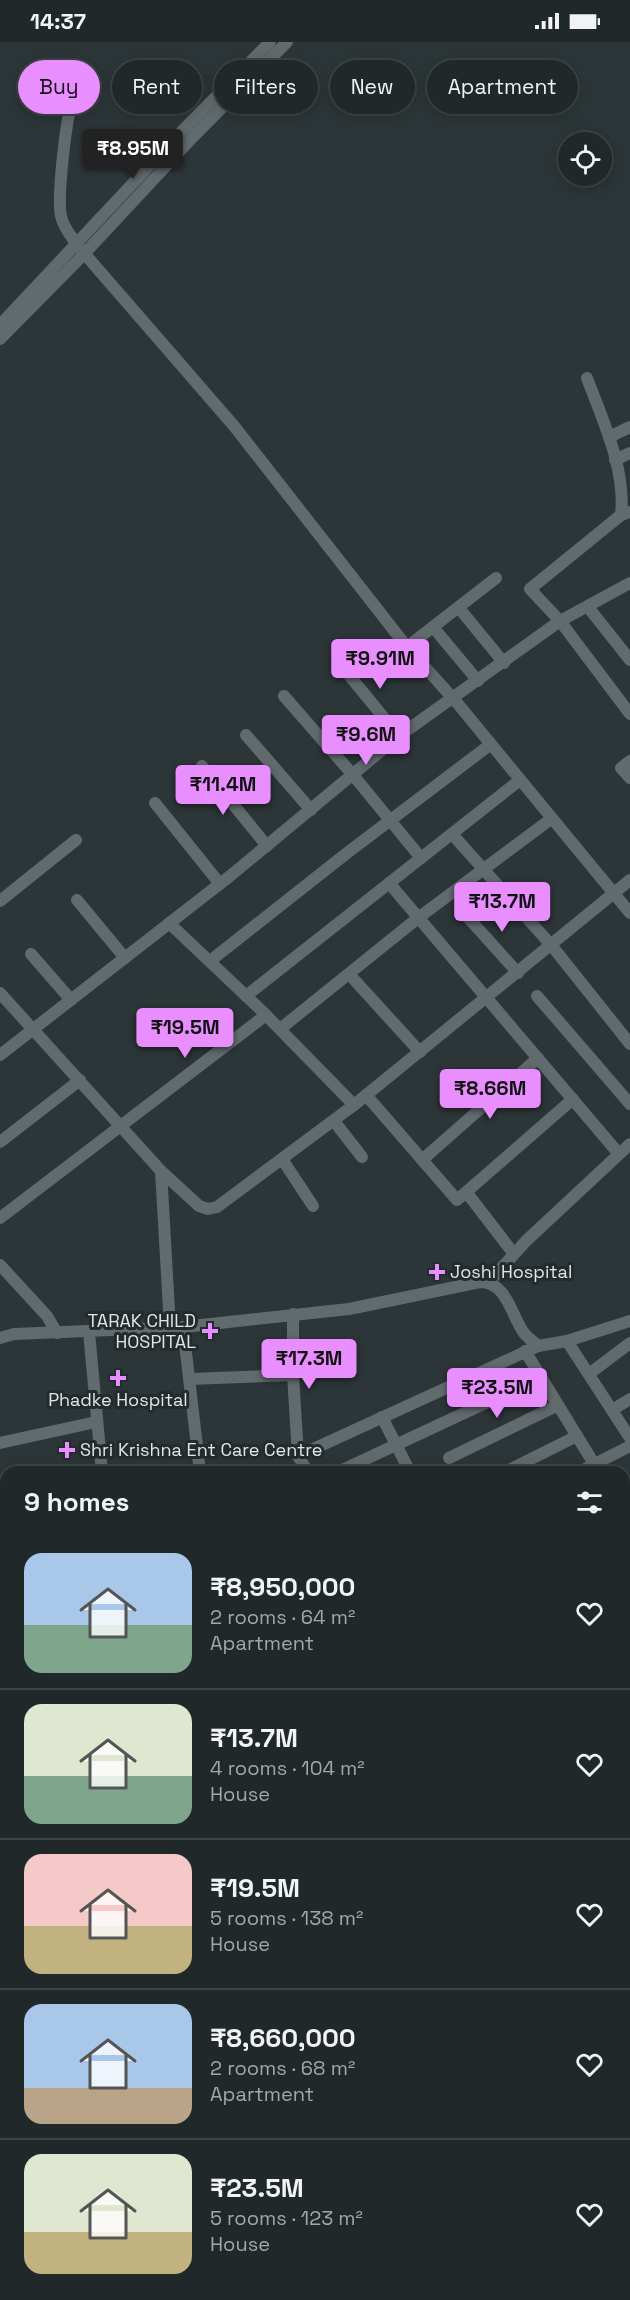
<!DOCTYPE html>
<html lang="en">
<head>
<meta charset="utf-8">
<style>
	body { margin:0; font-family:"Space Grotesk",sans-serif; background:#293031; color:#f1f3f6; height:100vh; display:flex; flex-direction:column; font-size:22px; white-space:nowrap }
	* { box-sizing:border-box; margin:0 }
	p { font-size:20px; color:#a2a6a8 }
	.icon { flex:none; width:33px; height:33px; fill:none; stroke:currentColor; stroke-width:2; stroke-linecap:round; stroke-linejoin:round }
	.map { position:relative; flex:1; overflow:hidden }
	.sheet { position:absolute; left:0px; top:1424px; width:630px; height:836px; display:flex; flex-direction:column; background:#212829; border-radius:18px 18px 0 0; box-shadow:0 3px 15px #0003,0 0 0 2px #3e4446 }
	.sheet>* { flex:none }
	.hud { position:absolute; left:18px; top:18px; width:594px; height:54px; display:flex; gap:12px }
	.buttons { position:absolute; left:558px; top:90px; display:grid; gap:12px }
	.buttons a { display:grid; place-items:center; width:54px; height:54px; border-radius:50%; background:#212829; box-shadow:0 3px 15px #0003,0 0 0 2px #3e4446; font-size:30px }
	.price { position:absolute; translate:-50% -51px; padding:0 14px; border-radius:6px; background:#e88eff; color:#111; font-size:20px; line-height:39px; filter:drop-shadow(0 2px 3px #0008) }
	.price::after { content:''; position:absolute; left:50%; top:36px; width:18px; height:14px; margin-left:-9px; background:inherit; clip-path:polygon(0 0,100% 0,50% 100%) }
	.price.current { background:#222; color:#fff }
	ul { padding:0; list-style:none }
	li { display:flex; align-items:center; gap:18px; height:150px; padding:0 24px }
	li+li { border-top:2px solid #3e4446 }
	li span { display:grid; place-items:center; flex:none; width:168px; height:120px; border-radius:18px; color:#555 }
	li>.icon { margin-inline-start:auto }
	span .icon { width:72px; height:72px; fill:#fffc; stroke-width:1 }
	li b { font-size:26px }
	h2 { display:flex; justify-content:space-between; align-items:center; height:72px; padding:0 24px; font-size:26px }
	.chip { padding:0 21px; border-radius:27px; background:#212829; box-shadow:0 3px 15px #0003,0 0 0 2px #3e4446; font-size:21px; line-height:54px }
	.chip.current { background:#e88eff; color:#111 }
	.status { display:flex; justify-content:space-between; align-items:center; height:42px; padding:0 30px; background:#212829; direction:ltr }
	.status svg { height:16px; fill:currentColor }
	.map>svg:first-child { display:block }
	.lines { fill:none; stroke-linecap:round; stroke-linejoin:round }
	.minor { stroke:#616a6d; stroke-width:12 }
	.major { stroke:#57aaab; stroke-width:15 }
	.rail-casing { stroke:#959c9e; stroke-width:5 }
	.rail { stroke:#232b2d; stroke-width:3; stroke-dasharray:9; stroke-linecap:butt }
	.poi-dot { fill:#e88eff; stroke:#232b2d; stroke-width:2 }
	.labels { text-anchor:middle; stroke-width:6; stroke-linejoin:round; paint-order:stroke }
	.poi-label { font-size:18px; fill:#e0e5e7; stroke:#232b2d; text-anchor:start }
</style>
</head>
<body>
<div class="status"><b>14:37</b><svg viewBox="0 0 49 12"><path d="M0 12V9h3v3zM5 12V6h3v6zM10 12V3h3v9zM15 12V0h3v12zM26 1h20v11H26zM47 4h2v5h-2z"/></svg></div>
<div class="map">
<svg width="630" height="2258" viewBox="0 0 630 2258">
	<rect width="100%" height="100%" fill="#2c3537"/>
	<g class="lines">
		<g class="minor">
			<path d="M74,55C66,71 57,156 61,174C63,185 71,194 77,203L234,384L407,605L458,662L630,871"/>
			<polyline points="0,283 183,88 270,0"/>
			<polyline points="0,297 84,212 192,96 287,0"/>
			<path d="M587,336C603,379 626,427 621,473"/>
			<polyline points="609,395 630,385"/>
			<polyline points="615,418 630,411"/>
			<polyline points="630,541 560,579 630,672"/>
			<polyline points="588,565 630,618"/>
			<polyline points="459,566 504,621"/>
			<polyline points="433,585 478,639"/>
			<polyline points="407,605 496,536"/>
			<polyline points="339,621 399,694"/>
			<polyline points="284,654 353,733 421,816"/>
			<polyline points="246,693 311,768"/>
			<polyline points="630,719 621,726 630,736"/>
			<polyline points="202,724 267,804"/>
			<polyline points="155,761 220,842"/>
			<polyline points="452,792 552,904 630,1002"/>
			<polyline points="389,841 619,1112"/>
			<polyline points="77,858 125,916"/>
			<polyline points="0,859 76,798"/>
			<polyline points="463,870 518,931"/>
			<polyline points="169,881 262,969 354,1063"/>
			<polyline points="31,912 71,958"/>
			<polyline points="210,919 347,811 491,702"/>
			<polyline points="349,932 420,1010"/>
			<polyline points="0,951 161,1129 170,1285"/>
			<polyline points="246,954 520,738"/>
			<polyline points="537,954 630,1062"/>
			<polyline points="280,987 418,876 551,777"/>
			<polyline points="0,1013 230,834 399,694 560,579 530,547 621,473 630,470"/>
			<polyline points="366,1053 457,1158 573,1057"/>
			<polyline points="334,1079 362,1115"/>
			<polyline points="0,1100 80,1038"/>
			<polyline points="282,1117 313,1164"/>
			<polyline points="422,1118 538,1016"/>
			<polyline points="161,1129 199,1164 208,1167 217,1165 354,1063 630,838"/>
			<polyline points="467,1151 514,1212"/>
			<polyline points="0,1176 266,973"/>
			<polyline points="0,1223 47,1274 57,1291"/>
			<polyline points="489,1240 526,1199 630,1102"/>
			<polyline points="293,1272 293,1333 298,1414 308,1430"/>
			<polyline points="183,1285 200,1430"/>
			<polyline points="89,1290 102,1430"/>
			<path d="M0,1296L14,1292L183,1285L349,1267L480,1240C507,1240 511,1273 524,1291C528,1296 534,1300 538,1304L567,1299L630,1279"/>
			<polyline points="567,1299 630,1396"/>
			<polyline points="525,1309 599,1430"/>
			<polyline points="589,1332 630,1301"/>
			<polyline points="189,1337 293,1333"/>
			<polyline points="612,1368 630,1357"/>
			<polyline points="382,1375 410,1430"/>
			<polyline points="0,1401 96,1380"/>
			<polyline points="298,1414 538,1304"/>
			<polyline points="449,1416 558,1363"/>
			<polyline points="338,1430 541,1335"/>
			<polyline points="505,1430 577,1394"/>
			<polyline points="579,1430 630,1404"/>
			<polyline points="624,1468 630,1476"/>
			<polyline points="0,1476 6,1474"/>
			<polyline points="624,1541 630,1549"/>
			<polyline points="0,1578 6,1574"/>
			<polyline points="624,1602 630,1604"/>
			<polyline points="0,1611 6,1617"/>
			<polyline points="0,1675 6,1674"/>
			<polyline points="624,1689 630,1690"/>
			<polyline points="624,1736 630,1737"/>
			<polyline points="0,1820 6,1826"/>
			<polyline points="624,1863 630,1865"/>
			<polyline points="624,1910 630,1912"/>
			<polyline points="624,1975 630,1971"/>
			<polyline points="624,2012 630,2009"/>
			<polyline points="0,2018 6,2024"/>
			<polyline points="624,2071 630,2067"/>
			<polyline points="0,2078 6,2084"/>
			<polyline points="624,2112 630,2119"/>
			<polyline points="0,2244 6,2249"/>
			<polyline points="120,2253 126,2258"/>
			<polyline points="175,2253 175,2258"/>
			<polyline points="253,2258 253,2253"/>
		</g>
		<g class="major">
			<polyline points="0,1761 6,1759"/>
			<polyline points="0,1775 6,1772"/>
			<polyline points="624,1793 630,1794"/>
			<polyline points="624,1805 630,1806"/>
			<polyline points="0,2204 6,2210"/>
			<polyline points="0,2226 6,2231"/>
			<polyline points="30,2253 35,2258"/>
			<polyline points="52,2253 58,2258"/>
		</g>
		<g class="rail-casing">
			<polyline id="rail" points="437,2253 443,2258"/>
		</g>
		<use href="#rail" class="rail"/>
	</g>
	<g class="poi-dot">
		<path d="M434 1221h6v6h6v6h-6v6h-6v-6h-6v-6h6z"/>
		<path d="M207 1280h6v6h6v6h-6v6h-6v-6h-6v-6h6z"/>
		<path d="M115 1327h6v6h6v6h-6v6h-6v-6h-6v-6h6z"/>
		<path d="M64 1399h6v6h6v6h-6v6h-6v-6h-6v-6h6z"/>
	</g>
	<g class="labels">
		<g class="poi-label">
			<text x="450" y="1236">Joshi Hospital</text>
			<text x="196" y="1285" text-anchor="end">TARAK CHILD<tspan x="196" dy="21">HOSPITAL</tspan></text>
			<text x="118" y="1364" text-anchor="middle">Phadke Hospital</text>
			<text x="80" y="1414">Shri Krishna Ent Care Centre</text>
		</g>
	</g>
</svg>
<div class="buttons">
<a><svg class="icon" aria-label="locate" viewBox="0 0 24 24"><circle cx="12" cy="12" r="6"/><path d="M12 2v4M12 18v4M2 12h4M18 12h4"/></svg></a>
</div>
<b class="price current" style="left:133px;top:138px">₹8.95M</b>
<b class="price" style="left:380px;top:648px">₹9.91M</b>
<b class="price" style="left:366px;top:724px">₹9.6M</b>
<b class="price" style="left:223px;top:774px">₹11.4M</b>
<b class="price" style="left:502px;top:891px">₹13.7M</b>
<b class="price" style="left:185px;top:1017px">₹19.5M</b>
<b class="price" style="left:490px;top:1078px">₹8.66M</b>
<b class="price" style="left:309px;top:1348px">₹17.3M</b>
<b class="price" style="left:497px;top:1377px">₹23.5M</b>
<div class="hud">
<a class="chip current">Buy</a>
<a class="chip">Rent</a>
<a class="chip">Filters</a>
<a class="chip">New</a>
<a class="chip">Apartment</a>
</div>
<section class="sheet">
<h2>9 homes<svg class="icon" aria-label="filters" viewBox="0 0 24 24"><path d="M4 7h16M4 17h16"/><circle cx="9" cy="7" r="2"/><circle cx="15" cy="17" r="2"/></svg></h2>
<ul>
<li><span style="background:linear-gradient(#a9c7e8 60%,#7fa58c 0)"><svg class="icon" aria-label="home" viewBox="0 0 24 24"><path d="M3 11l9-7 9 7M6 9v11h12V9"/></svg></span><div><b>₹8,950,000</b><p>2 rooms · 64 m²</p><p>Apartment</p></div><svg class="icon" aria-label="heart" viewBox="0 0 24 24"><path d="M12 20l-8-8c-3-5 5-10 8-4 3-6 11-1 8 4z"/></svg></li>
<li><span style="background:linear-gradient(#dfe7d0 60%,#7fa58c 0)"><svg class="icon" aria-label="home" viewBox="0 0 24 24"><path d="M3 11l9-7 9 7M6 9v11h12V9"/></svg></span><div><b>₹13.7M</b><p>4 rooms · 104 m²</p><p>House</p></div><svg class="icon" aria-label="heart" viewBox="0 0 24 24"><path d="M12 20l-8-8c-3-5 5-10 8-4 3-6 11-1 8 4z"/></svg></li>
<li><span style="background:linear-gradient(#f6c9c9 60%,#c2b280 0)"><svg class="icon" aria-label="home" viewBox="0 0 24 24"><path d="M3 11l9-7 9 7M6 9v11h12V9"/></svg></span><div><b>₹19.5M</b><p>5 rooms · 138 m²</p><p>House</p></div><svg class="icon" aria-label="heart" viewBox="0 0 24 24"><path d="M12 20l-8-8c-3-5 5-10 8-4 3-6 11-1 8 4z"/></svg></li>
<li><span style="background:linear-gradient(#a9c7e8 70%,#b9a48a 0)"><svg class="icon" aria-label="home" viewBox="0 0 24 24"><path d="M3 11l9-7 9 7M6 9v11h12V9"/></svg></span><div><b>₹8,660,000</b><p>2 rooms · 68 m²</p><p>Apartment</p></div><svg class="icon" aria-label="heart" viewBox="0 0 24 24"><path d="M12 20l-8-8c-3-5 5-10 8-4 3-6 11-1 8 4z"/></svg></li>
<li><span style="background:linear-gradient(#dfe7d0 65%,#c2b280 0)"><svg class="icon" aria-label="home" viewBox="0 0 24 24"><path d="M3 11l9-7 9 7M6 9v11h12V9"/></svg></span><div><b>₹23.5M</b><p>5 rooms · 123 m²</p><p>House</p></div><svg class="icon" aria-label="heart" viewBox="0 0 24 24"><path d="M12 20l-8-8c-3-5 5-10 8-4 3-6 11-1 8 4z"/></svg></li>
</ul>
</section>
</div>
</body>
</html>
